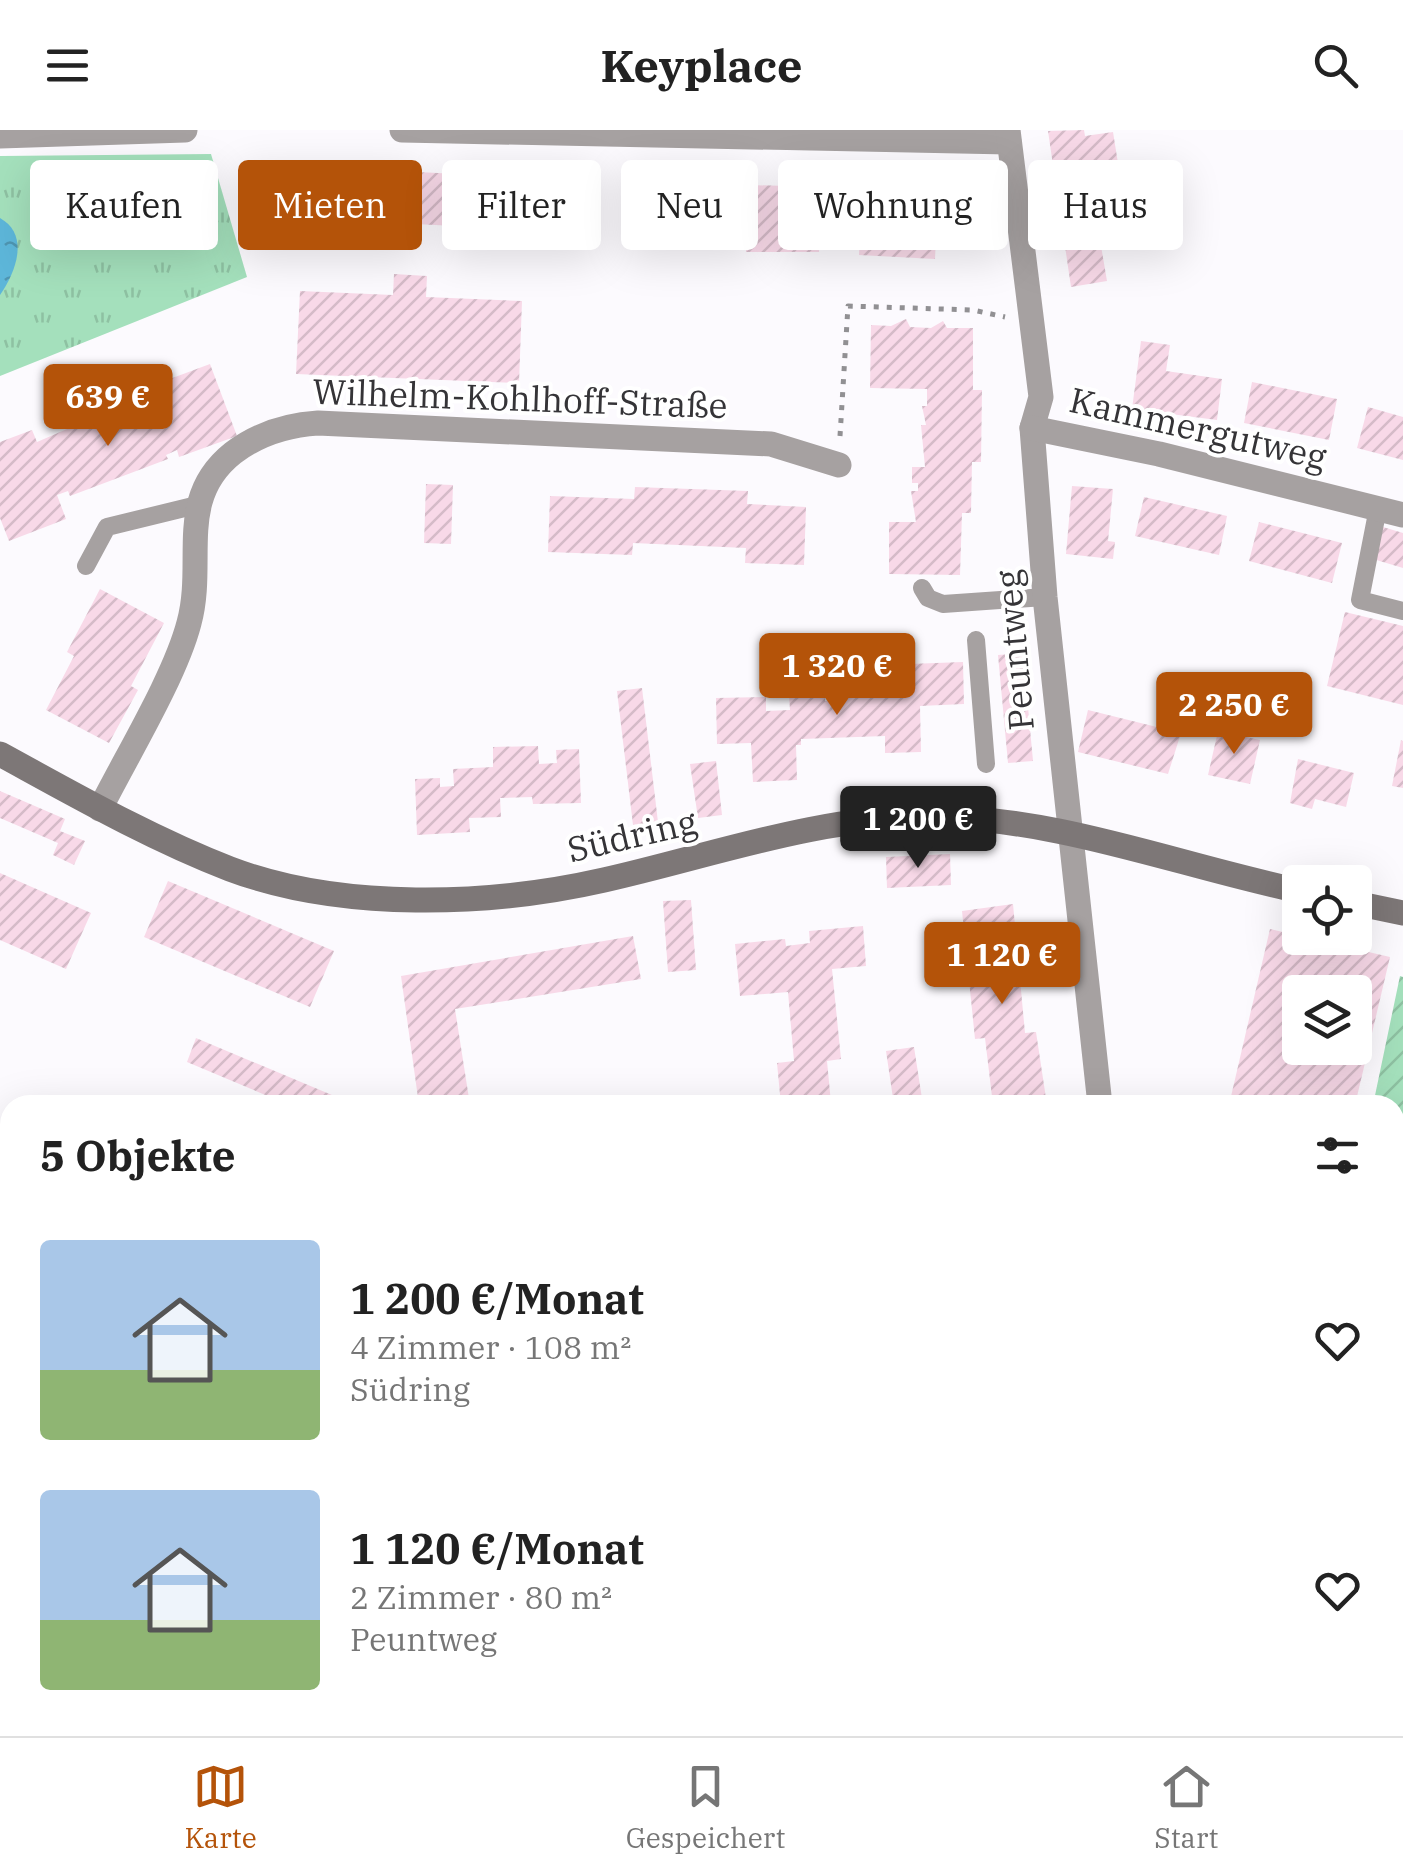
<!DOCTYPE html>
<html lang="de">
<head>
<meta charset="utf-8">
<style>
	body { margin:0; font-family:"IBM Plex Serif",serif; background:#f2f2f2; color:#222; height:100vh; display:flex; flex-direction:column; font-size:38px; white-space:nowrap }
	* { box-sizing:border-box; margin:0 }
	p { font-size:32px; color:#767676 }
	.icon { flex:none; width:55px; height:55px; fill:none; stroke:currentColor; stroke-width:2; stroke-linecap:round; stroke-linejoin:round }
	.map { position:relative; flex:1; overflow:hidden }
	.drawer { position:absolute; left:0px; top:965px; width:1405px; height:642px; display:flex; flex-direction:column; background:#fff; border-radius:30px 30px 0 0; box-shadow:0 10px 40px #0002 }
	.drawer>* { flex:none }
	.hud { position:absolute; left:30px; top:30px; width:1345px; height:90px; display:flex; gap:20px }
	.fabs { position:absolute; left:1282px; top:735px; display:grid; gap:20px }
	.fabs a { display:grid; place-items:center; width:90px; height:90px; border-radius:10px; background:#fff; box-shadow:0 10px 40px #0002; font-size:50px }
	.price { position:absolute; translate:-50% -85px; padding:0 22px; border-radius:10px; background:#b45309; color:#fff; font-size:32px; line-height:65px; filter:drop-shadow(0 2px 5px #0008) }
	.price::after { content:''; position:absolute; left:50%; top:60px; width:30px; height:22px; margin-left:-15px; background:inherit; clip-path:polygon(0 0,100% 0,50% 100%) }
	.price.current { background:#222; color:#fff }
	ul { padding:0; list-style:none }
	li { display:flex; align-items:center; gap:30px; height:250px; padding:0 40px }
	li span { display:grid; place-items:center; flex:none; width:280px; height:200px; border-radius:10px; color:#555 }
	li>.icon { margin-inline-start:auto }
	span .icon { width:120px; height:120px; fill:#fffc; stroke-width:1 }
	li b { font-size:42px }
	h2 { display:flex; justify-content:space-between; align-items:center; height:120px; padding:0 40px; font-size:42px }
	.pill { padding:0 35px; border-radius:10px; background:#fff; box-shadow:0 10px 40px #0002; font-size:35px; line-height:90px }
	.pill.current { background:#b45309; color:#fff }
	header { display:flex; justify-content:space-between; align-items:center; height:130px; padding:0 40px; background:#fff; font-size:45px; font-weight:700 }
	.tabs { display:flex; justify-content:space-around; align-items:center; height:140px; border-top:2px solid #e0e0e0; background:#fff; font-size:28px; color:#767676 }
	.tabs a { display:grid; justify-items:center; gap:5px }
	.tabs .current { color:#b45309 }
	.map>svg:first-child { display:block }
	.grass { fill:#a4e0bc }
	.park { fill:url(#park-tufts) }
	.garden { fill:url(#garden-furrows) }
	.water { fill:url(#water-ripples) }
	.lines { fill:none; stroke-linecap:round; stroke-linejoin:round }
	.stream { stroke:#5db6d9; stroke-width:9 }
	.building { fill:url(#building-hatch); fill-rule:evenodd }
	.path { stroke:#919093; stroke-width:5; stroke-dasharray:5 8; stroke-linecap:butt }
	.lane { stroke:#a6a1a1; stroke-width:18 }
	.street { stroke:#a6a1a1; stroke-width:25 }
	.secondary { stroke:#7d7777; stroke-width:25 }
	.labels { text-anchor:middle; stroke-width:8; stroke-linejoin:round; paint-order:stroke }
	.street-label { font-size:35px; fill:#353437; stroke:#fff }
</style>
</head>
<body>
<header><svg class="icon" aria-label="menu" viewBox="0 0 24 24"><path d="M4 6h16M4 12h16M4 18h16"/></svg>Keyplace<svg class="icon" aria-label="search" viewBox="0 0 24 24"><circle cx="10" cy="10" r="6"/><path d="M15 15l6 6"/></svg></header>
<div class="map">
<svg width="1403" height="1606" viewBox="0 0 1403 1606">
	<defs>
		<pattern id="park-tufts" width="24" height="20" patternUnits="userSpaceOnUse" patternTransform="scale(2.5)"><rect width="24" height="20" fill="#a4e0bc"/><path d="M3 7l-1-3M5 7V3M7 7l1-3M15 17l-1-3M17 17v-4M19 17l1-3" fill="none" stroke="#8ec1a2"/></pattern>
		<pattern id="garden-furrows" width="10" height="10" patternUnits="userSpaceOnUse" patternTransform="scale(2.5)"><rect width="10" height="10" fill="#a4e0bc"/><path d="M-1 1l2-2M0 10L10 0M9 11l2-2" fill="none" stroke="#8ec1a2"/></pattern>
		<pattern id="water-ripples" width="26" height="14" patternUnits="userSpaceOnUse" patternTransform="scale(2.5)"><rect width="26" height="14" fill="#5db6d9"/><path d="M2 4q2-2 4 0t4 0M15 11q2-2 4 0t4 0" fill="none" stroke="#4e95b1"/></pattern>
		<pattern id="building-hatch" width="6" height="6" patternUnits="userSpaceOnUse" patternTransform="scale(2.5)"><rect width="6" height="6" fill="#f8d9e8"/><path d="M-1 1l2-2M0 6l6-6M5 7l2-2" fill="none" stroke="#d5bbc8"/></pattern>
	</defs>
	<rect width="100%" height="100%" fill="#fcfafe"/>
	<g class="grass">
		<polygon points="10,1214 10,1463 0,1463 0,1217"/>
		<polygon points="0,1495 10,1495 10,1598 1156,1598 1157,1606 1044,1606 1017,1601 1017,1606 0,1606"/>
	</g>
	<polygon class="park" points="211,24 247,147 0,246 0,26"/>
	<g class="garden">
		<polygon points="1400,846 1403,847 1403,1134 1395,1132 1395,975 1373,975"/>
		<polygon points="1403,1310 1403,1536 1395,1538 1395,1315"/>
	</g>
	<path class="water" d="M0,88C30,105 16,142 0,165Z"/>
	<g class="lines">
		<g class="stream">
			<polyline points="1395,1267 1403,1265"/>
			<polyline points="0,1484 10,1485"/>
		</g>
	</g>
	<g class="building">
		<polygon points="1084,0 1085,6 1113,2 1121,52 1103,55 1101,42 1083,45 1082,38 1054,42 1048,1"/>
		<polygon points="281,41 297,41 297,49 340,48 341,87 305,88 305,97 285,98"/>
		<polygon points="417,42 582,50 579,102 415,94"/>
		<polygon points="665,49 712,50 708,112 638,112 641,50"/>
		<polygon points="749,55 821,57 819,122 746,122"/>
		<polygon points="862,64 938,67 935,129 859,125"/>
		<polygon points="1100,110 1107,151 1071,157 1065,116"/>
		<polygon points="394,144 427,146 426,167 522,171 519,253 296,244 300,161 393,165"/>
		<polygon points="906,189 910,197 931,198 943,191 947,198 973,198 973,260 982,260 981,332 972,332 971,383 962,383 960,445 889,444 889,392 916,392 911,361 918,361 918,353 912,353 912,337 925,337 921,295 926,295 922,276 927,276 927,259 870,258 871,195 891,196"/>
		<polygon points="1141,211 1170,215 1166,241 1222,249 1217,290 1132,279"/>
		<polygon points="210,234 237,306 179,327 177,320 166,325 168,329 70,366 68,361 57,365 66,389 9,411 0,388 0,312 32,300 37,312 111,280 112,284 156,268 151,256"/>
		<polygon points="1252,252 1337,269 1329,310 1244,293"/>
		<polygon points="1368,277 1403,287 1403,330 1357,318"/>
		<polygon points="426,354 453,355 451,414 424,413"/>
		<polygon points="1072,356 1113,359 1108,411 1115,412 1113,429 1066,424"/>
		<polygon points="635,357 748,361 747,374 806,377 804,435 745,433 746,418 633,413 632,425 548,422 550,366 634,369"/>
		<polygon points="1144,367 1227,386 1219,425 1135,406"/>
		<polygon points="1259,392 1342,413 1332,453 1249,431"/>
		<polygon points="1383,397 1403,403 1403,438 1373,429"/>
		<polygon points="100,459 164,493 131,556 138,560 109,613 46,580 74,526 67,522"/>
		<polygon points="1345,482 1403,496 1403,575 1327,556"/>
		<polygon points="1023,523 1033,631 1008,633 998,525"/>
		<polygon points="963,532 964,574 920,576 921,622 885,623 885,606 801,609 801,615 796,615 797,650 753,652 751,613 717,614 716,568 766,567 766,581 790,580 789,565 825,564 825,571 841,571 840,557 910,559 909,534"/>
		<polygon points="642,558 658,692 633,695 617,561"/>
		<polygon points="1088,580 1181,603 1168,644 1078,622"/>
		<polygon points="1218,601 1260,610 1250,654 1208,645"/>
		<polygon points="1401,610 1403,611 1403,658 1392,656"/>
		<polygon points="538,616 539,634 557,633 556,620 579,619 581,673 533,674 532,667 500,668 501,687 469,688 470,702 417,705 415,649 440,648 440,657 454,656 453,639 493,637 493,617"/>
		<polygon points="1298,629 1354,643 1346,677 1315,669 1312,679 1290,673"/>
		<polygon points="716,631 722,685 698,688 690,634"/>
		<polygon points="0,661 65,689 60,701 85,711 74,735 53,725 58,713 0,688"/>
		<polygon points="950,724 951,755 887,758 886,727"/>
		<polygon points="0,743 91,783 66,839 0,810"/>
		<polygon points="168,751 334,821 310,877 144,807"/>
		<polygon points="691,770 696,840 668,842 663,771"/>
		<polygon points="1013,774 1025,903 1036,902 1047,975 993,975 985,908 975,909 962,781"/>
		<polygon points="863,796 866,836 832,839 841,929 827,931 831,973 781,975 777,933 794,931 788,862 740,866 735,814 785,809 786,816 810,813 809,801"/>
		<path d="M1270,799L1390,827L1355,975H1229ZM1300,862H1355V918H1300Z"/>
		<polygon points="633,806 641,849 455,879 470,975 419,975 401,846"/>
		<polygon points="196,908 339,968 336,975 289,975 187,932"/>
		<polygon points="914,917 923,975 894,975 886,921"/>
		<polygon points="1403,1577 1403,1606 1367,1606 1366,1598 1395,1598 1397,1578"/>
	</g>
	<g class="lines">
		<g class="path">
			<polyline points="840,306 848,176 973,180 1005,187"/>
			<polyline points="1395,1160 1403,1163"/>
			<polyline points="0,1286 10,1278"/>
			<polyline points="1395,1306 1403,1302"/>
			<polyline points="0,1499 10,1499"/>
			<polyline points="447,1598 448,1606"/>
			<polyline points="1008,1606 1010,1598"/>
		</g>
		<g class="lane">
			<polyline points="1378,378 1360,470 1403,481"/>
			<polyline points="86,436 107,397 197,375"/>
			<polyline points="922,458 928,468 943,474 1045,467"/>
			<polyline points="976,510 986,634"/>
		</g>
		<g class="street">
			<polyline points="402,0 1009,12"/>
			<polyline points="1008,0 1041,267 1032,298 1045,467 1100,975"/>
			<polyline points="0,6 185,0"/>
			<polyline points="1032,298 1159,324 1403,385"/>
			<path d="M100,679C126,627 175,547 189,493C206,431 175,369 233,323C258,304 286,295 318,293L771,314L839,335"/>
			<polyline points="1180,1598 1181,1606"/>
		</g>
		<g class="secondary">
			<path d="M0,624C75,665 150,708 230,739C341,781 490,776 604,750C711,726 819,686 930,687C1057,687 1177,735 1300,761"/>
			<polyline points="1355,773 1403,783"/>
		</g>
	</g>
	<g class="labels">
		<g class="street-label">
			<text transform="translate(520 269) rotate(2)" y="12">Wilhelm-Kohlhoff-Straße</text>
			<text transform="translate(1198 299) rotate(13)" y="12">Kammergutweg</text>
			<text transform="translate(1015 520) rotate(-95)" y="12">Peuntweg</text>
			<text transform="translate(632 706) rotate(-13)" y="12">Südring</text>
		</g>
	</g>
</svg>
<div class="fabs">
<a><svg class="icon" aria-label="locate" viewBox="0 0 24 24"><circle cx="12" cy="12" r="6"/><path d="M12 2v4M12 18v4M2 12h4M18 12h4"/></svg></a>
<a><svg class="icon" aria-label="layers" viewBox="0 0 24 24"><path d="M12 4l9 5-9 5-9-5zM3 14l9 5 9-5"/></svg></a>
</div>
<b class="price" style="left:108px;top:319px">639 €</b>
<b class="price" style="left:837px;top:588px">1 320 €</b>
<b class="price" style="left:1234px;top:627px">2 250 €</b>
<b class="price current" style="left:918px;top:741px">1 200 €</b>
<b class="price" style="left:1002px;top:877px">1 120 €</b>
<div class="hud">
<a class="pill">Kaufen</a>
<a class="pill current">Mieten</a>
<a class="pill">Filter</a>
<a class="pill">Neu</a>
<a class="pill">Wohnung</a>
<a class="pill">Haus</a>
</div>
<section class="drawer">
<h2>5 Objekte<svg class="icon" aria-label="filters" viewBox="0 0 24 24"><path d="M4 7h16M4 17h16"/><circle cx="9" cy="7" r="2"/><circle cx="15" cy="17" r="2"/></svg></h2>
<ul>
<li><span style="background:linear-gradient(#a9c7e8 65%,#8fb573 0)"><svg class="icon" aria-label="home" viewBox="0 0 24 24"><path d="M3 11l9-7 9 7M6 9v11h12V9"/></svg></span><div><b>1 200 €/Monat</b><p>4 Zimmer · 108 m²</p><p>Südring</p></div><svg class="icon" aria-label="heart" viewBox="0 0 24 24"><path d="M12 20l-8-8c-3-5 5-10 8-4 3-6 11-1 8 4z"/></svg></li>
<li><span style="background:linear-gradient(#a9c7e8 65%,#8fb573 0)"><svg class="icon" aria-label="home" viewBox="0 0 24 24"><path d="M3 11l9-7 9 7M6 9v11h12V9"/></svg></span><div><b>1 120 €/Monat</b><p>2 Zimmer · 80 m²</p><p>Peuntweg</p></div><svg class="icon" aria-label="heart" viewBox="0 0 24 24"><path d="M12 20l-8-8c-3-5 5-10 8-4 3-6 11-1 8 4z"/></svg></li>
</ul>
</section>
</div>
<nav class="tabs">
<a class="current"><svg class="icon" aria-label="map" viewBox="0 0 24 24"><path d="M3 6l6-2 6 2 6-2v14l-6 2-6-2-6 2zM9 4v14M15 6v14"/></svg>Karte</a>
<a><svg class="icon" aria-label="saved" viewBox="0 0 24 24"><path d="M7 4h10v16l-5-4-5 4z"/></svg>Gespeichert</a>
<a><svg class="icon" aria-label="home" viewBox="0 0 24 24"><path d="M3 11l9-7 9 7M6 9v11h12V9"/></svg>Start</a>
</nav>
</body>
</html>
